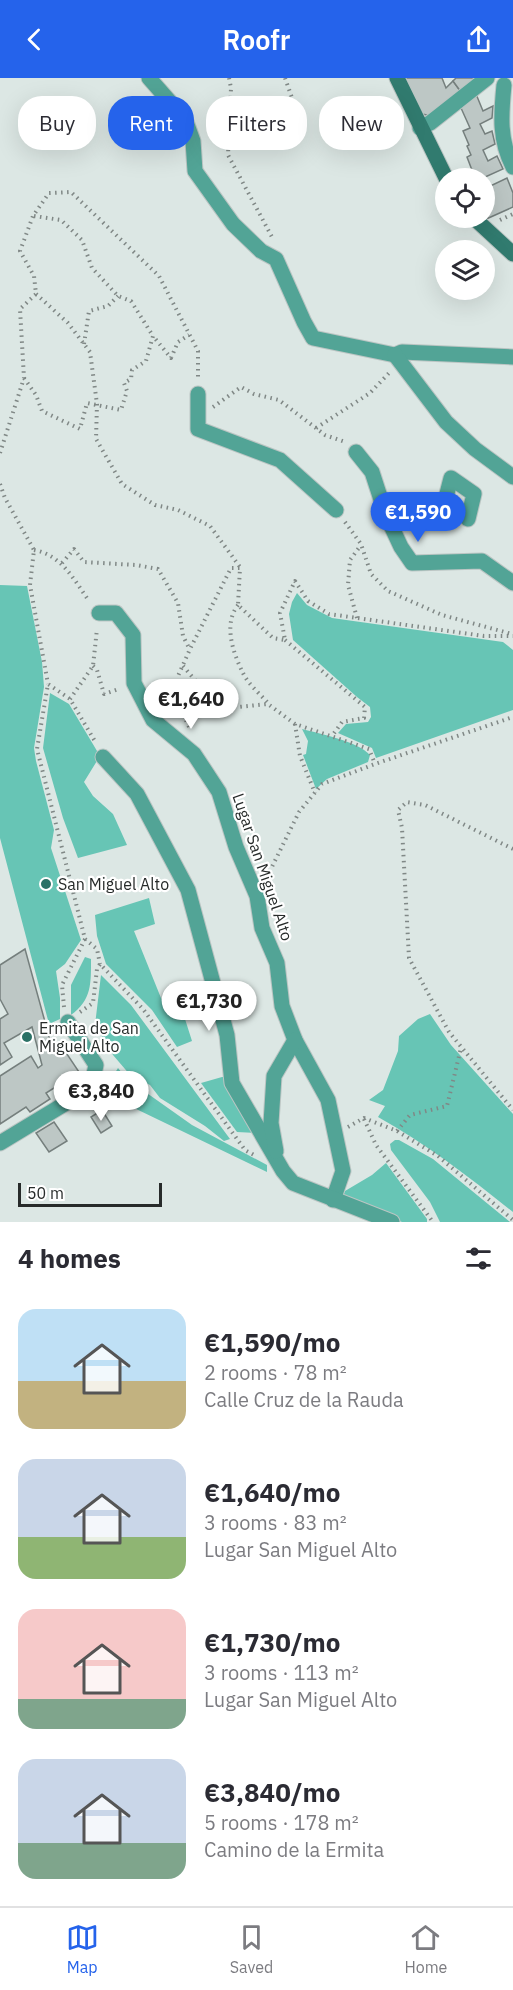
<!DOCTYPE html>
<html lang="en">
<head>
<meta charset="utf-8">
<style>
	body { margin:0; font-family:"IBM Plex Sans",sans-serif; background:#f7f7f7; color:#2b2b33; height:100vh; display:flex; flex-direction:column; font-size:22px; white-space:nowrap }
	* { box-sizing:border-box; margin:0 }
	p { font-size:20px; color:#7c7c81 }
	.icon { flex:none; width:33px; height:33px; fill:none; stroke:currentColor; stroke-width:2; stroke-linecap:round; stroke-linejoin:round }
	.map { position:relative; height:1144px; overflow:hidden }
	.panel { display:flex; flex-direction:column; background:#fff; flex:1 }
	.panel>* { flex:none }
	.banner { position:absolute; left:18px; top:18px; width:477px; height:54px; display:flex; gap:12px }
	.controls { position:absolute; left:435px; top:90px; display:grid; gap:12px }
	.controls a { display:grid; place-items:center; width:60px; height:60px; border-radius:50%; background:#fff; box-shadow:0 6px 24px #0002; font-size:30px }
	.scale { position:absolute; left:18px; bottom:15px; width:144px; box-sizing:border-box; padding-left:6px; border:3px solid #272b2a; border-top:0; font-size:16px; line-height:21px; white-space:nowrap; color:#272b2a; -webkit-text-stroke:4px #fff; paint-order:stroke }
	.price { position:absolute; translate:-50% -51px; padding:0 14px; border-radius:21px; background:#fff; color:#222; font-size:20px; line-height:39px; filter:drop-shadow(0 2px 3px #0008) }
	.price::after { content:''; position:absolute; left:50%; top:36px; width:18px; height:14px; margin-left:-9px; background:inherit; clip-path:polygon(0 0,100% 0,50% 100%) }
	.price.active { background:#2563eb; color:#fff }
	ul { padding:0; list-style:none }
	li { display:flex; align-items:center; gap:18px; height:150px; padding:0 18px }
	li span { display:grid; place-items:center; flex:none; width:168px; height:120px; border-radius:18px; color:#555 }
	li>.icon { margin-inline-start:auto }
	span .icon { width:72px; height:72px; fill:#fffc; stroke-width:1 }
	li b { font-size:26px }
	h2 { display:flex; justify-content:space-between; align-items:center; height:72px; padding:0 18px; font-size:26px }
	.tag { padding:0 21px; border-radius:24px; background:#fff; box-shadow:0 6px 24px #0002; font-size:21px; line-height:54px }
	.tag.active { background:#2563eb; color:#fff }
	header { display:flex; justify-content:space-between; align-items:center; height:78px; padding:0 18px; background:#2563eb; color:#fff; font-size:27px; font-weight:600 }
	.tabs { display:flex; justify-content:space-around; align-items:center; height:84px; border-top:2px solid #e1e1e2; background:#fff; font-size:16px; color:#7c7c81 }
	.tabs a { display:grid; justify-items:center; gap:3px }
	.tabs .active { color:#2563eb }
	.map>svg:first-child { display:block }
	.grass { fill:#67c5b5 }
	.building { fill:#bdc7c5; stroke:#757f7d; stroke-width:1.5 }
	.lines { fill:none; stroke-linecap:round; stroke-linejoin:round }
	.street-casing { stroke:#bbc5c3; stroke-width:17 }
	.secondary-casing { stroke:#bbc5c3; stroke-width:17 }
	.path { stroke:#808886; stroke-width:4; stroke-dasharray:1.5 4.5; stroke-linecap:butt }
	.street { stroke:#52a496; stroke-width:15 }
	.secondary { stroke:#317b6f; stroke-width:15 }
	.poi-dot { fill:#2b7166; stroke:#fff; stroke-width:2 }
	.labels { text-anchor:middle; stroke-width:4.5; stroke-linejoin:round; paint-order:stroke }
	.street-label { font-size:16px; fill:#272b2a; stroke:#fff }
	.poi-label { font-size:16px; fill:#272b2a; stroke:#fff; text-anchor:start }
</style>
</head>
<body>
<header><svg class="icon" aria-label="back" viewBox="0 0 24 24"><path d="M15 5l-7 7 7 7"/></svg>Roofr<svg class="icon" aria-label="share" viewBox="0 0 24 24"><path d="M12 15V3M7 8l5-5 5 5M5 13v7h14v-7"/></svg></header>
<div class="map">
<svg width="513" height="1144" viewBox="0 0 513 1144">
	<rect width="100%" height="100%" fill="#dce7e4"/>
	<g class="grass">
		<polygon points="0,507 27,508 42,584 44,609 34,670 36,683 54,752 51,770 81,862 65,886 56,893 60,920 60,941 49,946 0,760"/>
		<polygon points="297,515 307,527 332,540 503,564 513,572 513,632 376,680 372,670 338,655 346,646 368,644 371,639 370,629 357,619 293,562 289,536 292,524"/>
		<polygon points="50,615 69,626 100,678 84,704 93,718 113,736 127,767 78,780 63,740 43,670"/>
		<path d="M302,651C321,656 357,663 370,677L368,684L327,701L316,711L303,677L306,676L308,663Z"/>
		<polygon points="149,820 155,846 134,853 163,925 178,919 192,963 177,969 152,932 106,886 97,858 95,837"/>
		<path d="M85,879L91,881C91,905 92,922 71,937V907Z"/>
		<polygon points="101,897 131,927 230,1061 224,1063 205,1048 160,1020 150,1007 131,998 113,977 95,947"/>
		<path d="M430,936L451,967L513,1036V1134C470,1100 427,1066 378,1039L385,1028L369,1022L383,1012L398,973L399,958L418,941Z"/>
		<polygon points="118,990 127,1001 192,1047 267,1087 267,1094 105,1016 108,1006"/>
		<polygon points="222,999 226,999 256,1055 237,1054 201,1005"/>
		<polygon points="395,1062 399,1062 433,1081 510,1144 440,1144 430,1124 391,1072 390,1066"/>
		<polygon points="386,1085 427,1141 427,1144 402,1144 342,1121 345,1113 372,1097"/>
	</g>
	<g class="building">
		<polygon points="403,0 442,0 446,10 453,3 461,14 430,38 419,35"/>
		<polygon points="456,0 479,0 461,14 453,3"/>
		<polygon points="476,16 483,33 493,28 492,40 480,46 485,56 492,53 495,66 483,72 488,83 497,78 503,91 483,100 475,100 467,79 471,77 467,68 469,67 463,53 470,50 461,30"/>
		<polygon points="507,100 513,115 513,129 484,142 484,111"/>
		<polygon points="25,871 53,973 61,967 83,1000 69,1009 65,1003 46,1015 50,1021 30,1034 26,1029 0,1046 0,998 31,978 38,990 42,987 32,949 4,965 12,979 0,987 0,941 8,936 0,921 0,887"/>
		<polygon points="102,1032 112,1048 101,1055 91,1039"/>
		<polygon points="54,1044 67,1063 49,1074 36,1055"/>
	</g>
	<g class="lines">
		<g class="street-casing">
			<g id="street">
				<polyline points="149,0 185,41 193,63 195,93 233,146 261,173 276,181 304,244 313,260 395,277 402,274 513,279"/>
				<path d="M504,7C501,37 499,62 513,89"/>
				<polyline points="420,50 430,45 487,0"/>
				<polyline points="395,277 446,344 475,371 513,399"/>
				<polyline points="198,316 198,351 280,382 336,432"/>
				<polyline points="356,374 372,394 386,437 401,469 412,485 482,483 513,505"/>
				<polyline points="437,432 443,431 451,400 474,416 468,441"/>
				<polyline points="99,535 116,535 133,557 134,605 153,642 194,676 219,714 236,769 257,818 262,850 277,885 282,928 295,962 328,1022 343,1093 333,1122"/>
				<polyline points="103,679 137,716 188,812 227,957 232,1005 283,1093 293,1105 392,1144"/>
				<polyline points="0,1065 76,1019 92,1005 96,987 68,944"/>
				<polyline points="276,1073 271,1045 274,998 295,962"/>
			</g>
		</g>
		<g class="secondary-casing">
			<g id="secondary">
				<polyline points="397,0 446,100"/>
				<polyline points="474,140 513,176"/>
			</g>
		</g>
		<g class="path">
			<polyline points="229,0 231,10 228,77 272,159"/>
			<polyline points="285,0 303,51"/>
			<polyline points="378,30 390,22"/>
			<polyline points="34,138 61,142 82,162 92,190 118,218 131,223 153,258"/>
			<polyline points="500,142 513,136"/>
			<polyline points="36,216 68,245 90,274 97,326 96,361 122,406 155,427 178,432 210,448 240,489"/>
			<polyline points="84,266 89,233 108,228 118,218"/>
			<polyline points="24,300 36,317 42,333 80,351 87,325 121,332 127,313 124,305 131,301 132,292 146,283 153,258 171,280 178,264 189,257"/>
			<polyline points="213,329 241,309 254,316 279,322 325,357 345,364"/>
			<polyline points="316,350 370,315 389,295"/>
			<polyline points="0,375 24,300 20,231 36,216 34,198 20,173 33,138 49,115 71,114 159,198 198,273 198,300"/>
			<polyline points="0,406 5,420 34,472 30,507 48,606"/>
			<polyline points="345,444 361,466 371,496 388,513 442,537 512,556"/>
			<path d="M34,472C62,477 74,502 89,523"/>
			<polyline points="62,485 74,471 84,484 136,487 158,491 178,525 183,558 189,570"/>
			<path d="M238,527C223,546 233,575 243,595C248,606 260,616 268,625"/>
			<polyline points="357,540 348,507 350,482 361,467"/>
			<polyline points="285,562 365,629 364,640 342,644 332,658"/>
			<polyline points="93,588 97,592 104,616 119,611"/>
			<polyline points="183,588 200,608 238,629 268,626 295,646 369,671 375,686"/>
			<polyline points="70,621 93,588 97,551"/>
			<polyline points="295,646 300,678 315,715"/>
			<polyline points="189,649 182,633 178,598 190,571 231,490 240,490 238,527 273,560 285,562 280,535 295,503 308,523 329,536 484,558 513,558"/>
			<polyline points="513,771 425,727 407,724 398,732 402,750 409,880 449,954 513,1032"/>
			<polyline points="267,799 299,734 322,706 375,686 513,639"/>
			<polyline points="85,861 97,871 100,886"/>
			<polyline points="64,929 62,907 85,861 37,671 48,606 70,621 96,665"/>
			<polyline points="80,934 93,925 97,891 100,886 143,931 245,1072 254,1077"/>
			<polyline points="364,1041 376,1067 433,1144"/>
			<polyline points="348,1049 364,1040 397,1053 438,1078 513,1142"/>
			<polyline points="397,1053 410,1037 447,1028 461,970"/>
		</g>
		<use href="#street" class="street"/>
		<use href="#secondary" class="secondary"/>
	</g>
	<g class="poi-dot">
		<circle cx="46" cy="806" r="6"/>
		<circle cx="27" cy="959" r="6"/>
	</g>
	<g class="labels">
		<g class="street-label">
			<text transform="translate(263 789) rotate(71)" y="6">Lugar San Miguel Alto</text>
		</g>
		<g class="poi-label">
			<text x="58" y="812">San Miguel Alto</text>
			<text x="39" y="956">Ermita de San<tspan x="39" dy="18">Miguel Alto</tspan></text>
		</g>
	</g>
</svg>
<div class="controls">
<a><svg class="icon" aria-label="locate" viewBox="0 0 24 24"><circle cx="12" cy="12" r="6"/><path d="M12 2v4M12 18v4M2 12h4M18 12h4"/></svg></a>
<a><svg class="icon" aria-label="layers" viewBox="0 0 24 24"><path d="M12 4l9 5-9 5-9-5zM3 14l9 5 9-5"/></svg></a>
</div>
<div class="scale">50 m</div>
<b class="price active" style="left:418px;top:465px">€1,590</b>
<b class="price" style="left:191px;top:652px">€1,640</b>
<b class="price" style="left:209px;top:954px">€1,730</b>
<b class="price" style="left:101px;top:1044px">€3,840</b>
<div class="banner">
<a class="tag">Buy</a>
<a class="tag active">Rent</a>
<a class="tag">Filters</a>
<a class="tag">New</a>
</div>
</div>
<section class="panel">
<h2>4 homes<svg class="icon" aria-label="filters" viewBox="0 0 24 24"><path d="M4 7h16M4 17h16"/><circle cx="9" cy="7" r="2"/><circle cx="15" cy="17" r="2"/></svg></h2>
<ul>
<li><span style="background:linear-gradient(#bfe0f5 60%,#c2b280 0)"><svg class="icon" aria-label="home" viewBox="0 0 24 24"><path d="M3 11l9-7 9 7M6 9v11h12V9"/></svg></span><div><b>€1,590/mo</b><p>2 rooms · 78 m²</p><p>Calle Cruz de la Rauda</p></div></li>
<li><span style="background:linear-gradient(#c9d6e8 65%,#8fb573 0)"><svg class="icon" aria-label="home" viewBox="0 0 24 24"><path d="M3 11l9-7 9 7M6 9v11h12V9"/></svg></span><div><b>€1,640/mo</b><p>3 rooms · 83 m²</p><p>Lugar San Miguel Alto</p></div></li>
<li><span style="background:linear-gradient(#f6c9c9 75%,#7fa58c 0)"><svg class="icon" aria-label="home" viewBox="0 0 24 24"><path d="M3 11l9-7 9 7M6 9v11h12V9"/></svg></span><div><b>€1,730/mo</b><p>3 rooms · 113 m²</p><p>Lugar San Miguel Alto</p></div></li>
<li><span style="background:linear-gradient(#c9d6e8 70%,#7fa58c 0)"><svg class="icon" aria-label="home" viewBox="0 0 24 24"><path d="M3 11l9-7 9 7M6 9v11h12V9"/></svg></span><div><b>€3,840/mo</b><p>5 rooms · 178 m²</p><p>Camino de la Ermita</p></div></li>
</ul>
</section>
<nav class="tabs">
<a class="active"><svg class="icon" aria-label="map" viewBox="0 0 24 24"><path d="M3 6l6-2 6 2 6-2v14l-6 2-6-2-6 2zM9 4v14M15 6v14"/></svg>Map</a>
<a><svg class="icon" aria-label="saved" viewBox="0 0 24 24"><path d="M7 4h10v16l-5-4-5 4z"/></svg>Saved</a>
<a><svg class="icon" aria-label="home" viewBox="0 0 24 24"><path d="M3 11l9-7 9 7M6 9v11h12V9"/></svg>Home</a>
</nav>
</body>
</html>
